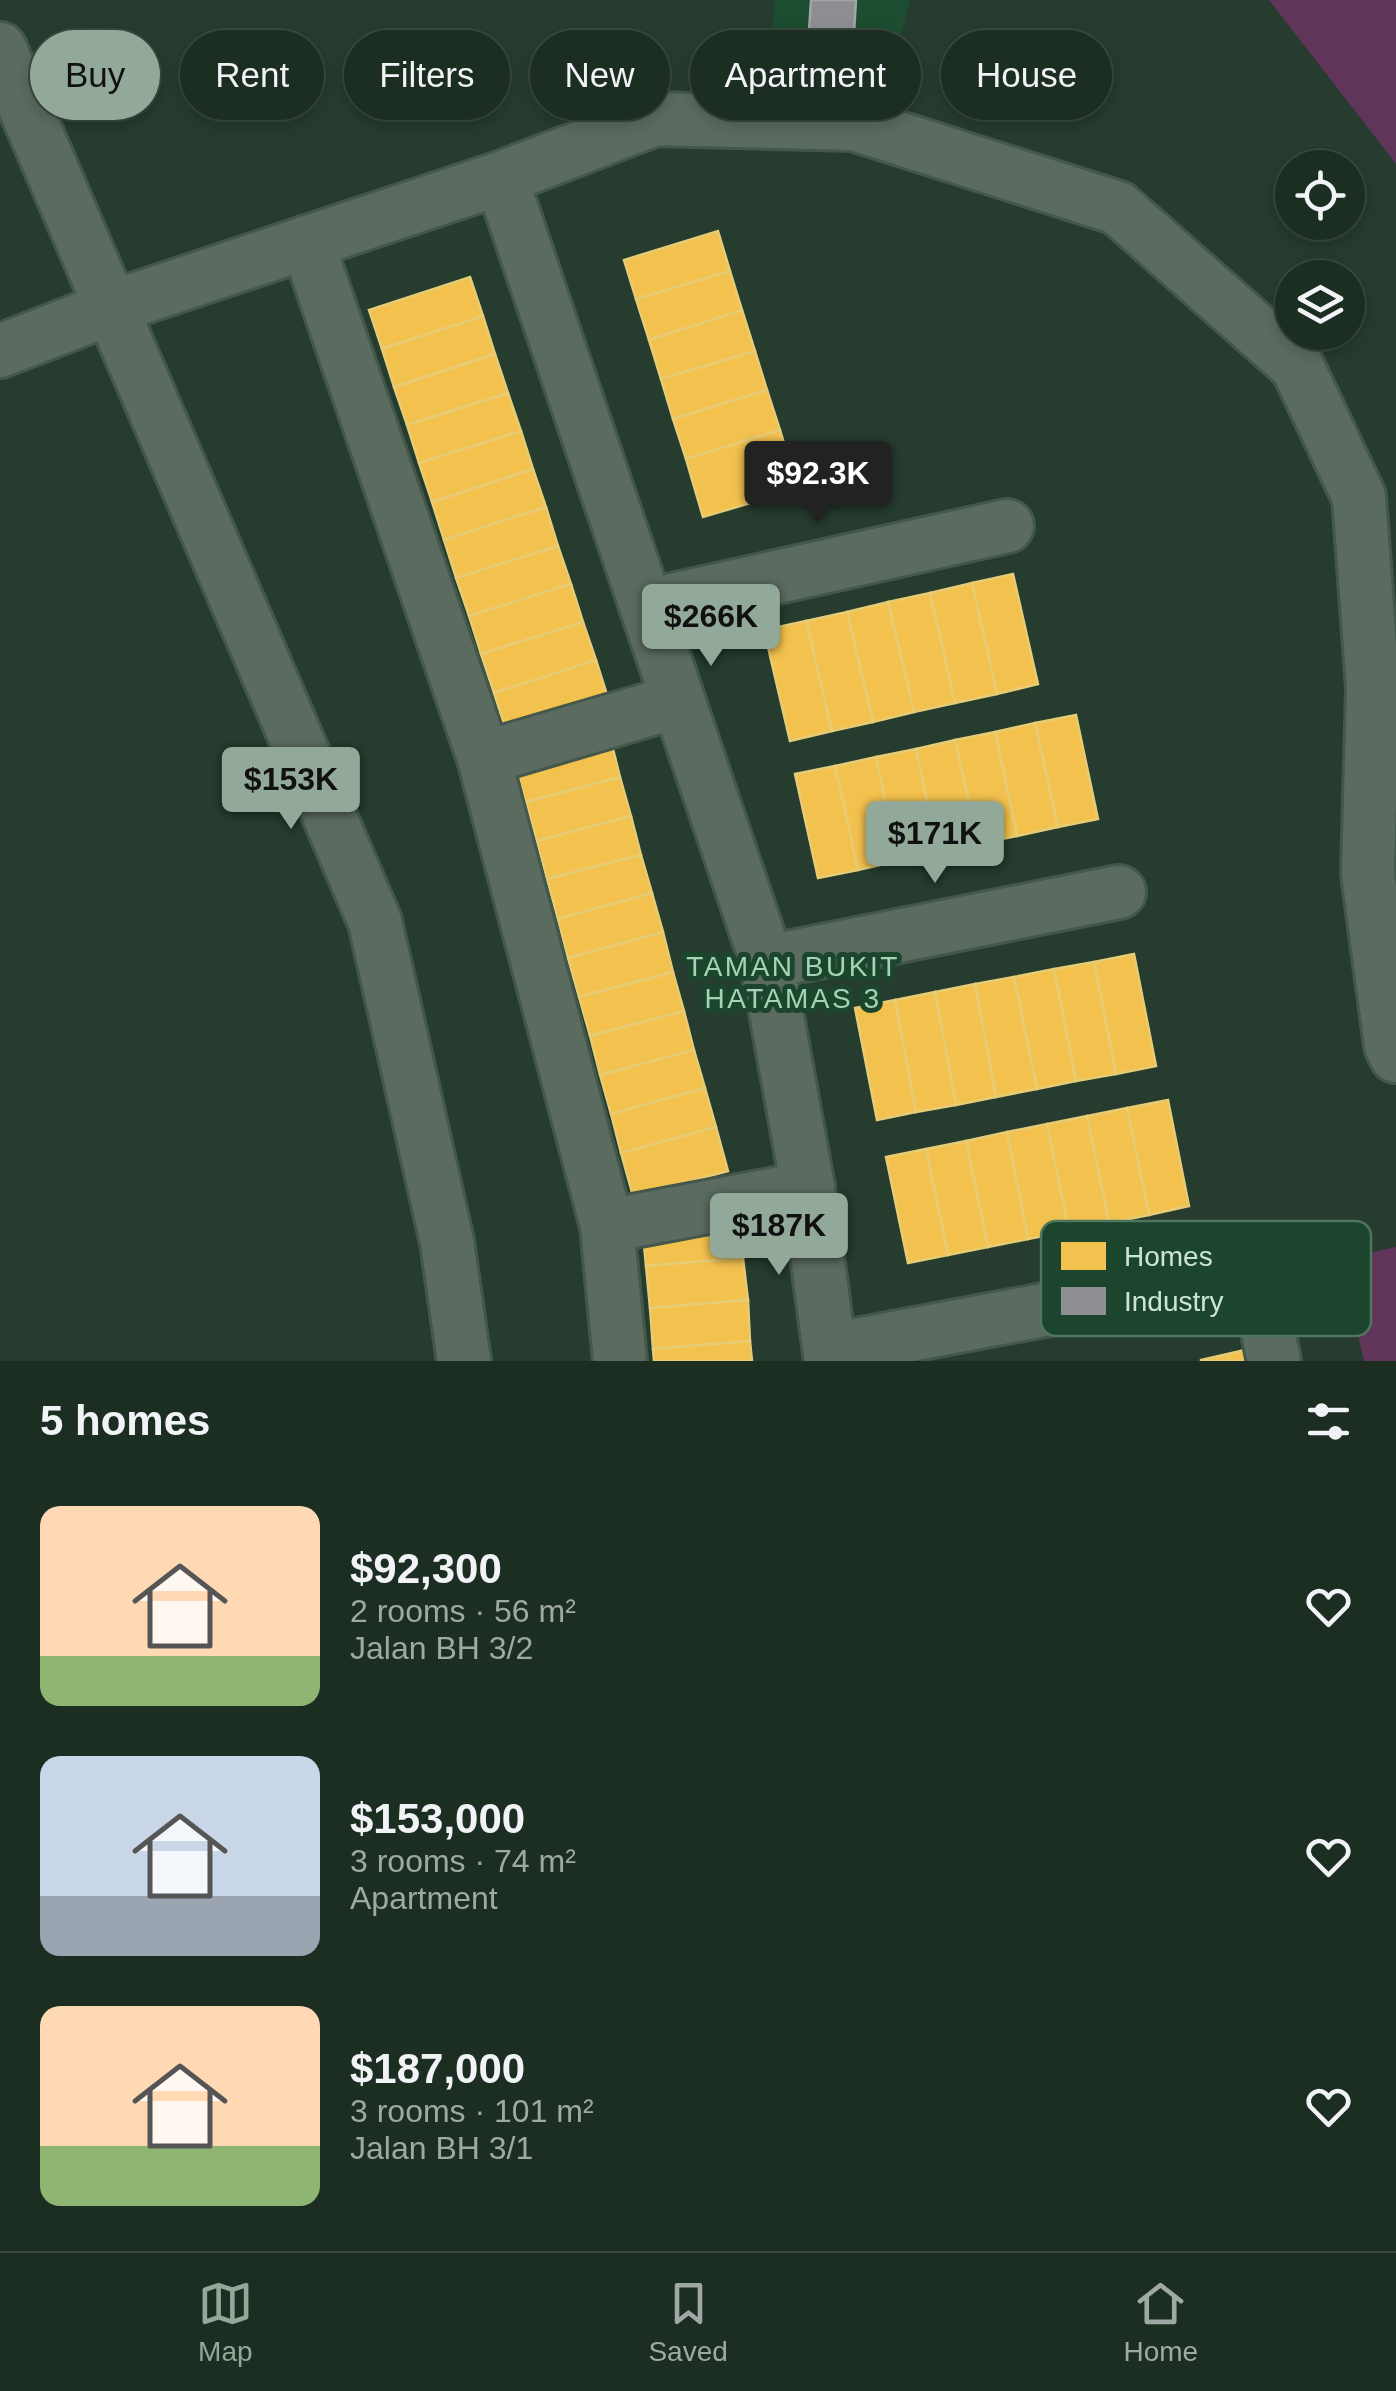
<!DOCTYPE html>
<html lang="en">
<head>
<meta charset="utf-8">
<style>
	body { margin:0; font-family:Helvetica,sans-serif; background:#25352a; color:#f1f3f6; height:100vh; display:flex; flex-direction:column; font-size:38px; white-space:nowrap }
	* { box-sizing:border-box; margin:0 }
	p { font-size:32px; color:#a0a8a5 }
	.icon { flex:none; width:55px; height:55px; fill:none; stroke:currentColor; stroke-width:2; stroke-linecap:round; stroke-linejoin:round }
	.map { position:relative; height:1361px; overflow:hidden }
	.panel { display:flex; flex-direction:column; background:#1c2d22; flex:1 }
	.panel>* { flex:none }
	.banner { position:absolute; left:30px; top:30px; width:1338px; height:90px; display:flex; gap:20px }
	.tools { position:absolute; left:1275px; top:150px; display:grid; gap:20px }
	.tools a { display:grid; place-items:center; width:90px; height:90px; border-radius:50%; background:#1c2d22; box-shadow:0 5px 15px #0003,0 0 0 2px #3a4940; font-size:50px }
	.price { position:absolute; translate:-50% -85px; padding:0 22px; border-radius:10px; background:#92a999; color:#111; font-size:32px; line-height:65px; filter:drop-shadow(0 2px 5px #0008) }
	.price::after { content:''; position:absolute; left:50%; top:60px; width:30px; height:22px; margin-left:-15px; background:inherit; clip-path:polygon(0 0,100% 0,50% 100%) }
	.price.selected { background:#222; color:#fff }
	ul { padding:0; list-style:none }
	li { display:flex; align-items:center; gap:30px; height:250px; padding:0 40px }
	li span { display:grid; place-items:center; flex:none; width:280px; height:200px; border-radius:20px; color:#555 }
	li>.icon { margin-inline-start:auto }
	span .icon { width:120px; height:120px; fill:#fffc; stroke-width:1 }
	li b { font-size:42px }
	h2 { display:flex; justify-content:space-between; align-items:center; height:120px; padding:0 40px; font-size:42px }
	.pill { padding:0 35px; border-radius:45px; background:#1c2d22; box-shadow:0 5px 15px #0003,0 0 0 2px #3a4940; font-size:35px; line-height:90px }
	.pill.selected { background:#92a999; color:#111 }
	.menu { display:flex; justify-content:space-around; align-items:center; height:140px; border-top:2px solid #3a4940; background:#1c2d22; font-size:28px; color:#a0a8a5 }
	.menu a { display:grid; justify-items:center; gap:5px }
	.menu .selected { color:#92a999 }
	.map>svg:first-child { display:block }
	.built { fill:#1c4d31 }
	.green { fill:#613459 }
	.homes { fill:#f2c14e; stroke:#e7cc76; stroke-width:2.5 }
	.industry { fill:#8d8d92; stroke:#a0a7a6; stroke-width:2.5 }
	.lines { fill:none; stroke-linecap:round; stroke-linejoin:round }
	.minor-casing { stroke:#43584b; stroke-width:58 }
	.minor { stroke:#5b6b60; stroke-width:52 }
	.labels { text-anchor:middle; stroke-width:10; stroke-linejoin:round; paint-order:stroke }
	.neighbourhood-label { font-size:28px; letter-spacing:2.5px; fill:#a5d3b3; stroke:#1b462d }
	.key { fill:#1b462d; stroke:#50755f; stroke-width:2.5 }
	.key-label { font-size:28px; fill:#cde4d3 }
</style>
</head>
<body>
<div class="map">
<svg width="1396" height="1361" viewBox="0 0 1396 1361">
	<rect width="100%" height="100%" fill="#253c2e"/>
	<polygon class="built" points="775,0 910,0 885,96 767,85"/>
	<g class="green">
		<polygon points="1269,0 1396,0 1396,164"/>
		<polygon points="1396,1247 1396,1361 1364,1361 1341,1259"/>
	</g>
	<g class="homes">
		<polygon points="718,231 730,271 636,299 624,260"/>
		<polygon points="730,271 742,310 649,340 636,299"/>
		<polygon points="470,277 483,316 382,349 369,310"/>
		<polygon points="742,310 755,351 661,379 649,340"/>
		<polygon points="483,316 495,354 394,387 382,349"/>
		<polygon points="755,351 767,390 673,419 661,379"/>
		<polygon points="495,354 508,393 407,425 394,387"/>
		<polygon points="767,390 780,430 686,459 673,419"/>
		<polygon points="508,393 521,431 419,463 407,425"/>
		<polygon points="780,430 798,489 703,517 686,459"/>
		<polygon points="521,431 533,469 432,502 419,463"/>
		<polygon points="533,469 546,507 444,540 432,502"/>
		<polygon points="546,507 558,546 456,578 444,540"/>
		<polygon points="558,546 571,584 469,616 456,578"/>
		<polygon points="1013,574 1038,684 997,694 972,583"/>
		<polygon points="972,583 997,694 955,703 930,593"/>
		<polygon points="571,584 583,622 481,654 469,616"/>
		<polygon points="930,593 955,703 914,712 888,602"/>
		<polygon points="888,602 914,712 873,722 847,612"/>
		<polygon points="847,612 873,722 832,731 806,621"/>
		<polygon points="806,621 832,731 790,741 764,630"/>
		<polygon points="583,622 596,660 494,693 481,654"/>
		<polygon points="596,660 608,698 506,731 494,693"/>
		<polygon points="1076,715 1098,819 1058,827 1035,723"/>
		<polygon points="1035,723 1058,827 1017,836 995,732"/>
		<polygon points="995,732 1017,836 978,844 955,740"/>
		<polygon points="610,737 620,777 526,802 515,763"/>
		<polygon points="955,740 978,844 938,853 916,749"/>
		<polygon points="916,749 938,853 898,861 876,757"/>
		<polygon points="876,757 898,861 858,870 835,766"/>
		<polygon points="835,766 858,870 818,878 795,774"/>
		<polygon points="620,777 631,816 537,841 526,802"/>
		<polygon points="631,816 641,855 547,879 537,841"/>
		<polygon points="641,855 652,893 558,919 547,879"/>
		<polygon points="652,893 663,932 568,958 558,919"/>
		<polygon points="663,932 673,972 579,997 568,958"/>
		<polygon points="1134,954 1156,1066 1116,1074 1094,962"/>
		<polygon points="1094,962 1116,1074 1076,1081 1054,969"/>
		<polygon points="1054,969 1076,1081 1037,1089 1014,977"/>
		<polygon points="673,972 684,1011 590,1036 579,997"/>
		<polygon points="1014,977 1037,1089 996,1097 975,984"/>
		<polygon points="975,984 996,1097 956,1105 935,992"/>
		<polygon points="935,992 956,1105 916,1112 895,1000"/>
		<polygon points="895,1000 916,1112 877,1120 855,1008"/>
		<polygon points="684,1011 694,1050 600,1075 590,1036"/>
		<polygon points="694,1050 705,1088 611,1114 600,1075"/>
		<polygon points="705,1088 716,1127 621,1153 611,1114"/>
		<polygon points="1168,1100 1189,1206 1149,1215 1127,1108"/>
		<polygon points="1127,1108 1149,1215 1109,1223 1087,1116"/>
		<polygon points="1087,1116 1109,1223 1069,1231 1047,1124"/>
		<polygon points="1047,1124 1069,1231 1028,1239 1007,1132"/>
		<polygon points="716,1127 728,1171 633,1196 621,1153"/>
		<polygon points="1007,1132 1028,1239 988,1247 966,1141"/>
		<polygon points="966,1141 988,1247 948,1255 926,1149"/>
		<polygon points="926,1149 948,1255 908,1263 886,1157"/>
		<polygon points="740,1216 743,1258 646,1266 642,1224"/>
		<polygon points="743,1258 748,1300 650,1308 646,1266"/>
		<polygon points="748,1300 750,1341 653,1349 650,1308"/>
		<polygon points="750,1341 752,1361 654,1361 653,1349"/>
		<polygon points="1258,1347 1262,1361 1201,1361 1201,1360"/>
	</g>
	<polygon class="industry" points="811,0 856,0 852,66 807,63"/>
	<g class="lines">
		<g class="minor-casing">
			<g id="minor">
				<polyline points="0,49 375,922 447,1242 464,1361"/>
				<polyline points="501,178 767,962 808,1188 831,1361"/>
				<polyline points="307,242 484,758 607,1226 620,1361"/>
				<polyline points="0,351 113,307 501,178 655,119 854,124 1118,208 1297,366 1359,497 1373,688 1368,874 1391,1045 1396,1056"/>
				<polyline points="646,606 1007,526"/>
				<polyline points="484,758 678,701"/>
				<polyline points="767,962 1119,892"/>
				<polyline points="607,1226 808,1188"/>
				<polyline points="830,1350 1225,1276 1248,1281 1261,1299 1274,1361"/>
			</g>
		</g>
		<use href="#minor" class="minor"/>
	</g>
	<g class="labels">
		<g class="neighbourhood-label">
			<text x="793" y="976">TAMAN BUKIT<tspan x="793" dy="32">HATAMAS 3</tspan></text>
		</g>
	</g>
	<rect x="1041" y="1221" width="330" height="115" rx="15" class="key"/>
	<rect x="1061" y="1242" width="45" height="28" fill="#f2c14e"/>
	<rect x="1061" y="1287" width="45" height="28" fill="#8d8d92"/>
	<g class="key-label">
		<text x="1124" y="1266">Homes</text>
		<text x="1124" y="1311">Industry</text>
	</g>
</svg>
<div class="tools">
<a><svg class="icon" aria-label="locate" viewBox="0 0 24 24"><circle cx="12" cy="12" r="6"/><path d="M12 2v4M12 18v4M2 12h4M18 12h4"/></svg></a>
<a><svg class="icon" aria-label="layers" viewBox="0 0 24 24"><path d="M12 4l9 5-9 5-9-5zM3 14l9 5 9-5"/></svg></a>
</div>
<b class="price selected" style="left:818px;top:526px">$92.3K</b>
<b class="price" style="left:711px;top:669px">$266K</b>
<b class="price" style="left:291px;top:832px">$153K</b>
<b class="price" style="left:935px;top:886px">$171K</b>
<b class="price" style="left:779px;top:1278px">$187K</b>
<div class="banner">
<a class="pill selected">Buy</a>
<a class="pill">Rent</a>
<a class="pill">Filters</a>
<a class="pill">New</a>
<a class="pill">Apartment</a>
<a class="pill">House</a>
</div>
</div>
<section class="panel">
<h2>5 homes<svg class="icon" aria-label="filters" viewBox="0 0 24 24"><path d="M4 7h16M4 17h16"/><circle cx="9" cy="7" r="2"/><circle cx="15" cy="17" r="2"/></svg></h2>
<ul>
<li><span style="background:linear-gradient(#ffd9b3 75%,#8fb573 0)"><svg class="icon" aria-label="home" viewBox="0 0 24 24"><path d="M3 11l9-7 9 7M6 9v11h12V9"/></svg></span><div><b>$92,300</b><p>2 rooms · 56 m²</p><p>Jalan BH 3/2</p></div><svg class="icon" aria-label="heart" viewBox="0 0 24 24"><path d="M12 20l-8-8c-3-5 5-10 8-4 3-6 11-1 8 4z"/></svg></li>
<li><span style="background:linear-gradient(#c9d6e8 70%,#9aa5b1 0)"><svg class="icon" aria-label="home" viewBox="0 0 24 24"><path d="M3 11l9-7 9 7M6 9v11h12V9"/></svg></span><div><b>$153,000</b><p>3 rooms · 74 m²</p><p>Apartment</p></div><svg class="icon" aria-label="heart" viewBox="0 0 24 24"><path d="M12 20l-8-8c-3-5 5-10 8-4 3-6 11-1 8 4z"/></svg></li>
<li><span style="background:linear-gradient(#ffd9b3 70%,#8fb573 0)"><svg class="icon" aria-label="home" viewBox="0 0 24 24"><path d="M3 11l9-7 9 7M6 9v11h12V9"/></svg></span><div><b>$187,000</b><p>3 rooms · 101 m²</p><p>Jalan BH 3/1</p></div><svg class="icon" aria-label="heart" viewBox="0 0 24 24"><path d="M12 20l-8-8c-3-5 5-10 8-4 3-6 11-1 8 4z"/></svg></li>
</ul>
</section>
<nav class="menu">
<a class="selected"><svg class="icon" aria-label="map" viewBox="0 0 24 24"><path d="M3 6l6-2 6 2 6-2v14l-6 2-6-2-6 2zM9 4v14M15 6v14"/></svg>Map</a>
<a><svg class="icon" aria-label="saved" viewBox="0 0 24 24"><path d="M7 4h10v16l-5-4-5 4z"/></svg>Saved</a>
<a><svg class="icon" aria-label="home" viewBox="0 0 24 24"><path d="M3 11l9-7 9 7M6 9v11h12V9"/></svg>Home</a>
</nav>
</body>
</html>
